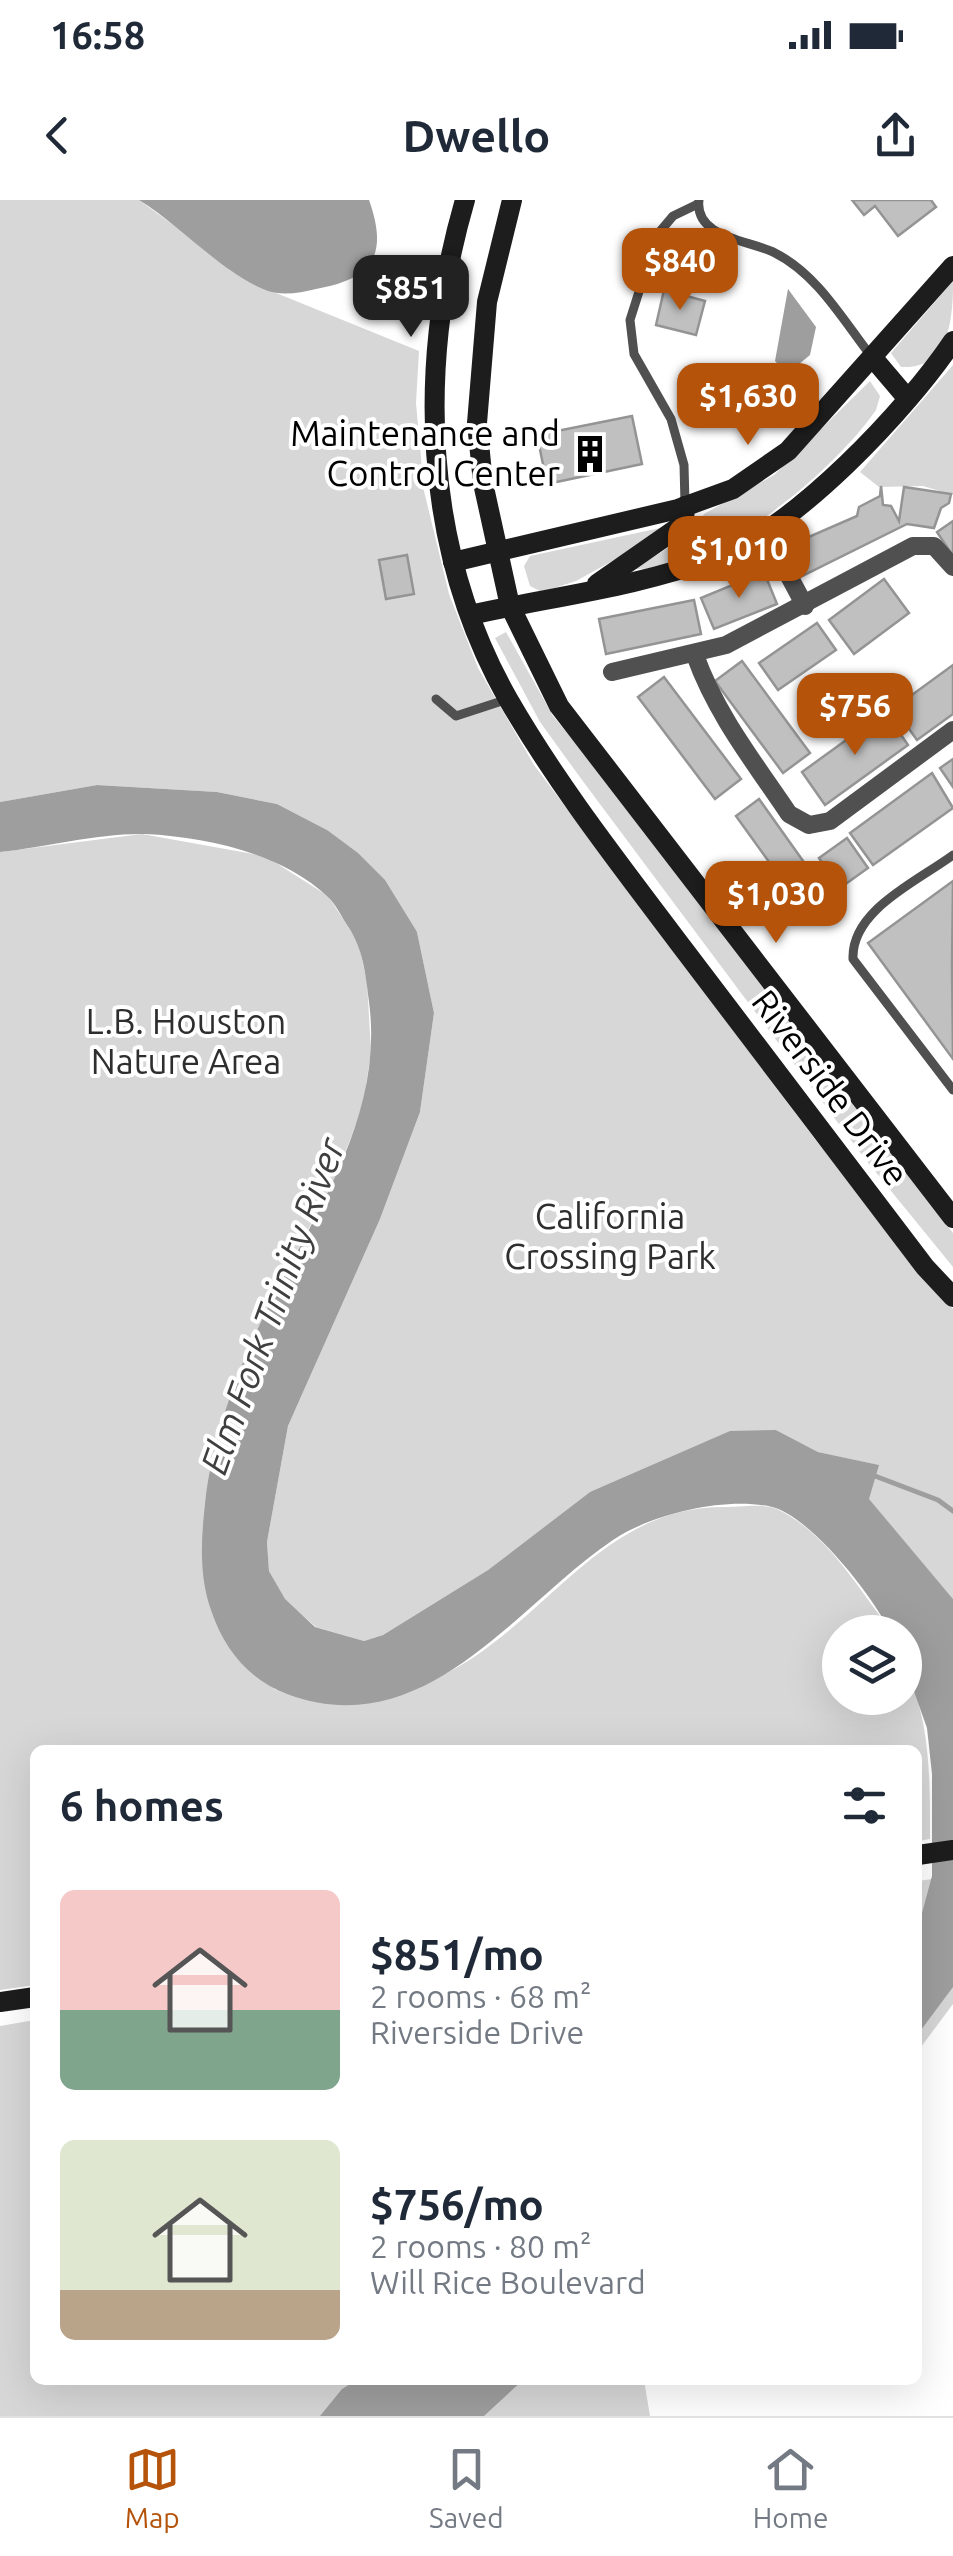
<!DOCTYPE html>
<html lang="en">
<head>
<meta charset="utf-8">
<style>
	body { margin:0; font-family:Ubuntu,sans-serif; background:#f6f6f7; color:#1f2937; height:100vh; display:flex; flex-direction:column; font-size:38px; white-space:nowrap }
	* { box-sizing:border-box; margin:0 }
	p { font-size:32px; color:#747a83 }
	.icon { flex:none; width:55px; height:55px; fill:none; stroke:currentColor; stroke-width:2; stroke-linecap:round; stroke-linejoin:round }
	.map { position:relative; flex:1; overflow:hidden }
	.panel { position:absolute; left:30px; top:1545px; width:892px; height:640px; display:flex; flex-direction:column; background:#fff; border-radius:15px; box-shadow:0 10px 40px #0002 }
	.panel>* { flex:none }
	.controls { position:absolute; left:822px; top:1415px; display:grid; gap:20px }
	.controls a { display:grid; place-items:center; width:100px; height:100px; border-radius:50%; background:#fff; box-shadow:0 10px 40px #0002; font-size:50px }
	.price { position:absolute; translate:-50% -85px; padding:0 22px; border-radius:20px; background:#b45309; color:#fff; font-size:32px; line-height:65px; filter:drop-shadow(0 2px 5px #0008) }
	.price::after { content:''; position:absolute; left:50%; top:60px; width:30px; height:22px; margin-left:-15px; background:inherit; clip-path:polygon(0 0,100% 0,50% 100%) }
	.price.current { background:#222; color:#fff }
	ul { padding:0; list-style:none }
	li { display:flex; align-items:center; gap:30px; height:250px; padding:0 30px }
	li span { display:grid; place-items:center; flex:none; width:280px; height:200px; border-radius:15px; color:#555 }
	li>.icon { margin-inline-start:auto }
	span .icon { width:120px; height:120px; fill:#fffc; stroke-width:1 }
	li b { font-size:42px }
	h2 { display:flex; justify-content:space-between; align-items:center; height:120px; padding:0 30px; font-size:42px }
	.status { display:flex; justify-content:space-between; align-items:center; height:70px; padding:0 50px; background:#fff; direction:ltr }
	.status svg { height:28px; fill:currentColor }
	header { display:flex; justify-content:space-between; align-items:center; height:130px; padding:0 30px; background:#fff; font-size:45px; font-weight:600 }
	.tabs { display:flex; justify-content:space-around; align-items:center; height:140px; border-top:2px solid #e0e1e3; background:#fff; font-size:28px; color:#747a83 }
	.tabs a { display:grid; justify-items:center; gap:5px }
	.tabs .current { color:#b45309 }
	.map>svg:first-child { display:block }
	.green { fill:#d7d7d7 }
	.water { fill:#9e9e9e }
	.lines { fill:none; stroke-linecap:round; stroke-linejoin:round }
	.stream { stroke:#9e9e9e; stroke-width:5 }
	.building { fill:#c0c0c0; stroke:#949494; stroke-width:2.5 }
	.lane { stroke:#505050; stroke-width:9 }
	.street { stroke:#505050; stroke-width:18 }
	.secondary { stroke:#1d1d1d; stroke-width:20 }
	.labels { text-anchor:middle; stroke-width:8; stroke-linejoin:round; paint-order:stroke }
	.poi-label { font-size:35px; fill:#000; stroke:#fff; text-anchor:end }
	.park-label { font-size:35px; fill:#2e2e2e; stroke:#fff }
	.street-label { font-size:35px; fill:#000; stroke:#fff }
	.water-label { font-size:38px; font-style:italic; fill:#3f3f3f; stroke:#fff }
</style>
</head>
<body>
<div class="status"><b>16:58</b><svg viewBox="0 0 49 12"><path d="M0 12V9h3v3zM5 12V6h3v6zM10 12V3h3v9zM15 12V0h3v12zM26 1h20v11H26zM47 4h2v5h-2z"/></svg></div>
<header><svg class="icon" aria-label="back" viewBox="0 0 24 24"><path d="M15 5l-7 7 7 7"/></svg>Dwello<svg class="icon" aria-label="share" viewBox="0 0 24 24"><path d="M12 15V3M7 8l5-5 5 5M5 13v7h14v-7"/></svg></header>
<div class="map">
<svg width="953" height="2216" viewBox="0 0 953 2216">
	<rect width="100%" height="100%" fill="#fff"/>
	<g class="green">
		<polygon points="0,0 139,0 254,84 419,151 416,203 424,291 449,394 478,468 534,565 814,938 953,1109 953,1399 868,1299 878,1265 818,1252 776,1230 590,1292 488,1370 383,1435 364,1441 316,1427 285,1400 269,1371 267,1342 288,1226 380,1019 420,912 434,813 417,732 327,630 277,604 217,592 97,585 0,602"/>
		<path d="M953,81C953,117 950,170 901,167L891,153Z"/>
		<polygon points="953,165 953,295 923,286 879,287 860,272"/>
		<path d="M870,181L880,196L876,210C832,273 715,372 634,369L694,332L704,314L774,275Z"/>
		<polygon points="660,328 661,334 576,381 542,392 530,386 524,366 530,356"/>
		<polygon points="506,432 553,516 642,624 953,1033 953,1067 865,959 582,580 540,522 495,438"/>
		<path d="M142,634L265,656L328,696L358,742L367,782L371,851L363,906L336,976L280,1083L235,1186L274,1489C311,1503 340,1504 378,1496C420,1487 454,1473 488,1447C565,1390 619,1307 724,1307C739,1307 763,1303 777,1309C826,1333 854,1382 886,1424L890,1432H840V1498H905V1466C931,1524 930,1577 930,1639L918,1641V1550H35V1785L0,1790V652Z"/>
		<polygon points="953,1676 953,1804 918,1851 918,1681"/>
		<polygon points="35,1820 35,2180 644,2180 650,2216 0,2216 0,1826"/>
	</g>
	<g class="water">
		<path d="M139,0H369C389,56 372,79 316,89C298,93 281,97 263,89C218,69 181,26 139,0Z"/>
		<polygon points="788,89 816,127 810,155 787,174 775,161"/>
		<path d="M97,585L217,592L277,604L327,630L358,653L385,680L417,732L434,813L420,912L380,1019L288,1226L267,1342L269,1371L285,1399L315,1427L364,1441L383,1435L488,1370L590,1292L730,1231L776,1230L818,1252L879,1265L869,1299L953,1399V1787L918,1834V1728L932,1676V1574L927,1528L905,1466V1432H890C874,1397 810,1316 772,1307C726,1296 651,1314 613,1340C516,1405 425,1546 287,1494C248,1479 224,1449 211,1410C199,1376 201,1340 205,1304C213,1229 244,1152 280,1084C326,996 383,906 369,802C366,776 363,749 349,728C342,718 336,704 327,696C280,653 207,637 145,634C98,633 47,647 0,652V602Z"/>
		<polygon points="357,2180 523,2180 484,2216 320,2216 342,2189"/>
	</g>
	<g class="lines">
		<polyline class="stream" points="875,1276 938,1300 953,1311"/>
	</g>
	<g class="building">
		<polygon points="852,0 931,0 936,7 898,36 875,6 864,15"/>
		<polygon points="664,90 705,101 696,135 656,125"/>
		<polygon points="632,216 642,264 547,284 537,235"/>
		<polygon points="881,286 883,305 891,306 899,321 904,287 951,294 949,303 941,308 934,328 907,324 796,379 786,361 796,357 790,345 857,316 859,307 880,296"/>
		<polygon points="953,321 953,356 937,332"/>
		<polygon points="407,355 414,394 386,399 379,360"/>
		<polygon points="764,372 777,404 714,429 701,398"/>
		<polygon points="884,379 909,413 854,454 829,420"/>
		<polygon points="694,400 701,434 606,454 599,419"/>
		<polygon points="817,423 836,450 778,490 759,463"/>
		<polygon points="742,461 810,553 783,573 715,481"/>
		<polygon points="953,465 953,514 917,540 894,508"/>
		<polygon points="664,477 741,579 715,599 638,497"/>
		<polygon points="885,512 908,545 825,605 802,572"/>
		<polygon points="953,559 953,587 940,568"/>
		<polygon points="932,573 953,608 873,665 850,633"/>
		<polygon points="759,599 823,689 800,705 736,616"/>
		<polygon points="847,638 868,668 840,688 819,658"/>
		<polygon points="953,681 952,765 953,859 868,743"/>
	</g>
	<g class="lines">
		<g class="lane">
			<path d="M699,0C694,38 750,40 775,53C817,74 843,120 871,156"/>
			<polyline points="685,303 684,265 671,219 634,154 630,120 657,35 673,16 698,4"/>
			<polyline points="436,499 456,516 505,500"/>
			<path d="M953,655C918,681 851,710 853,759L953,890"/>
		</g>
		<g class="street">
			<polyline points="765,331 805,406"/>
			<path d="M695,455C716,514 754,562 789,614L809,625L830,621L953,530"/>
			<polyline points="612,472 726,445 913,346 934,346 953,367"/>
		</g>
		<g class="secondary">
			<path d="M465,0C417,165 422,347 508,499C558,586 622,667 682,747C763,854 844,960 925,1067L953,1097"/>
			<polyline points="512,0 487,102 477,223 483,283 510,406 559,506 953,1018"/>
			<polyline points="873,158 907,198"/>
			<polyline points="453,362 678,309 733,289 788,251 953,66"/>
			<polyline points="597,384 676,329 684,320 685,306"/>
			<path d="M470,415C550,397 639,387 717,357C796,327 906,211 953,141"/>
			<polyline points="918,1655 953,1650"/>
			<polyline points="0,1802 35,1797"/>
		</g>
	</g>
	<defs>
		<g id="building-bare" transform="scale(3)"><path d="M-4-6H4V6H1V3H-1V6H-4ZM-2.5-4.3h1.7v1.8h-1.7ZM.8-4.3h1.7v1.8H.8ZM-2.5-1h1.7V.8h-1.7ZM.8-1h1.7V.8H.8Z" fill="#000" stroke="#fff" stroke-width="2.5" paint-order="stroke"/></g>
	</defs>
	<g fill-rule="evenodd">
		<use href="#building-bare" x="590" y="254"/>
	</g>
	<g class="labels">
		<g class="poi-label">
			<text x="560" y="246">Maintenance and<tspan x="560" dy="40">Control Center</tspan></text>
		</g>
		<g class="park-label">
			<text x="186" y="834">L.B. Houston<tspan x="186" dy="40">Nature Area</tspan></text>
			<text x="610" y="1029">California<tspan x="610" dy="40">Crossing Park</tspan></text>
		</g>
		<g class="street-label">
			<text transform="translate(830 888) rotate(53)" y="12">Riverside Drive</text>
		</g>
		<g class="water-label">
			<text transform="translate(273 1106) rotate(-70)" y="13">Elm Fork Trinity River</text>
		</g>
	</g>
</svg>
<div class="controls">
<a><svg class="icon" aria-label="layers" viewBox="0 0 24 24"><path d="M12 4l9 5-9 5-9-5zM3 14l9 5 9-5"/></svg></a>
</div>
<b class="price" style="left:680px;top:113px">$840</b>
<b class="price current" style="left:411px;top:140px">$851</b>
<b class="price" style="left:748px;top:248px">$1,630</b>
<b class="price" style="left:739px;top:401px">$1,010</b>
<b class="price" style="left:855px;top:558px">$756</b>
<b class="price" style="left:776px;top:746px">$1,030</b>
<section class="panel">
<h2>6 homes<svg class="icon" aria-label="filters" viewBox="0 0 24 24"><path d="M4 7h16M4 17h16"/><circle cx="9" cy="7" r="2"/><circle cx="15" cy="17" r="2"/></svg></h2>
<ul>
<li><span style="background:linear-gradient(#f6c9c9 60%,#7fa58c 0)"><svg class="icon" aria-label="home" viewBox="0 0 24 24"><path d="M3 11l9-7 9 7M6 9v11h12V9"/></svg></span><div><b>$851/mo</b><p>2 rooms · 68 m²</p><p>Riverside Drive</p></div></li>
<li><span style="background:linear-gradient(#dfe7d0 75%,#b9a48a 0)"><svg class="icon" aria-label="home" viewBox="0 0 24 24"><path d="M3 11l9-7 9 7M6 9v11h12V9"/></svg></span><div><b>$756/mo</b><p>2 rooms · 80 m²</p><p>Will Rice Boulevard</p></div></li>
</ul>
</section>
</div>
<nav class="tabs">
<a class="current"><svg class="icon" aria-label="map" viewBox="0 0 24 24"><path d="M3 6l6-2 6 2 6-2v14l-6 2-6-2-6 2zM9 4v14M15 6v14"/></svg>Map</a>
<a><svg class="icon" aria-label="saved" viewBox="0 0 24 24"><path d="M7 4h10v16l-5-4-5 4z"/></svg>Saved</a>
<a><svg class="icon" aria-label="home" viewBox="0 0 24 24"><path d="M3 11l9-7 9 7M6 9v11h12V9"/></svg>Home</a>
</nav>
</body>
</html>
